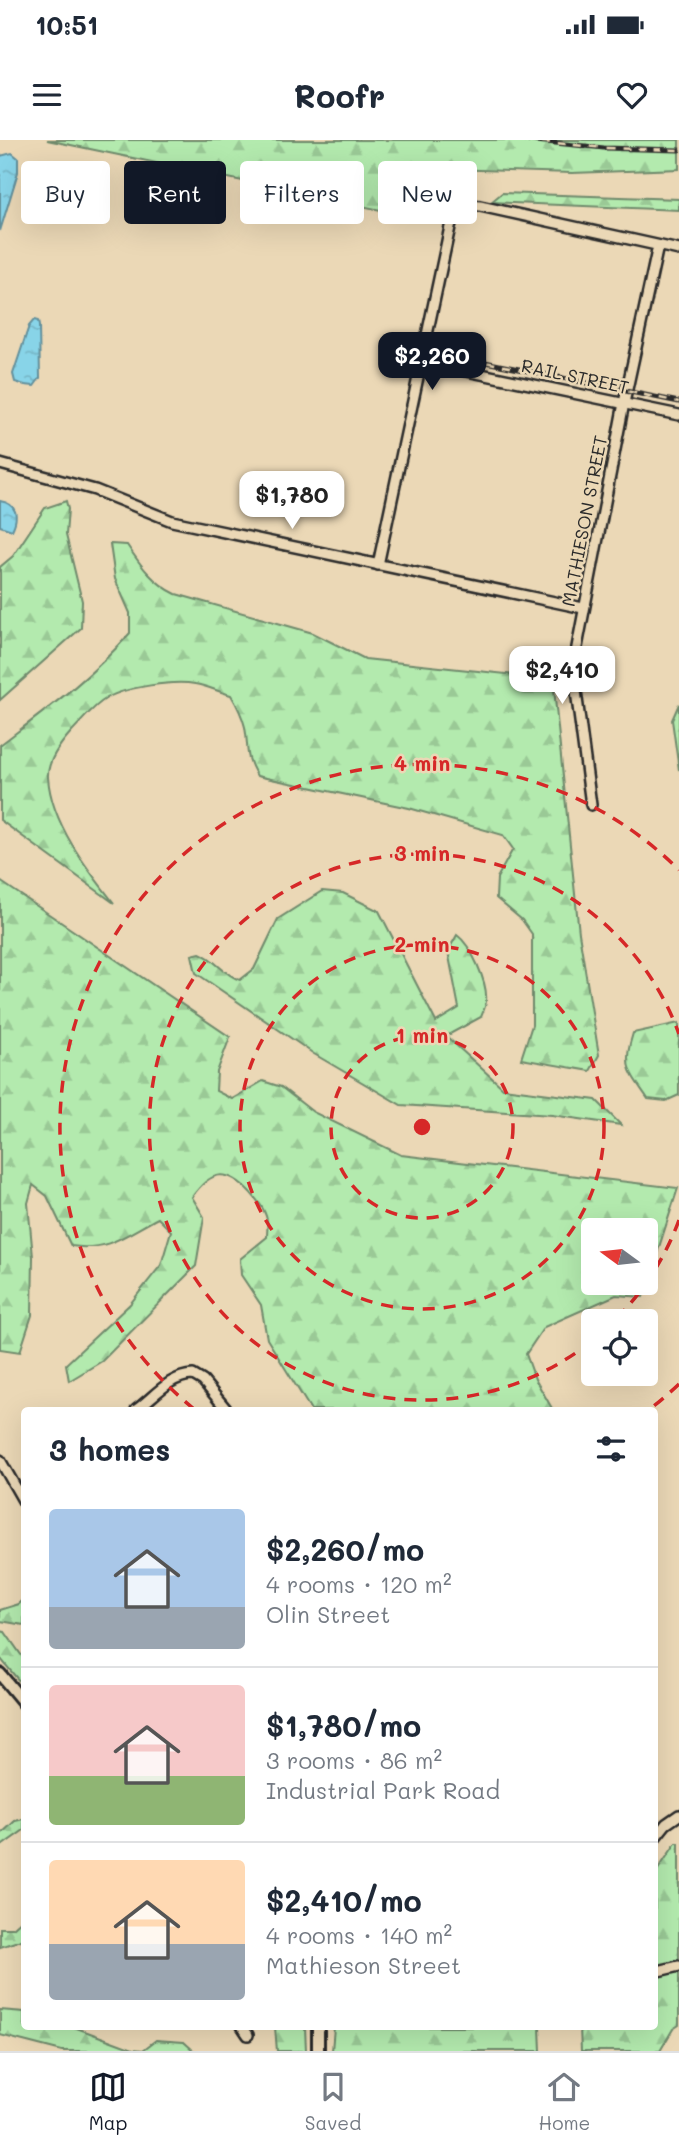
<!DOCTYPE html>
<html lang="en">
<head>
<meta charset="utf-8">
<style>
	body { margin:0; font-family:Mali,sans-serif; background:#f2f2f3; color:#1f2937; height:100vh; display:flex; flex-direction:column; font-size:26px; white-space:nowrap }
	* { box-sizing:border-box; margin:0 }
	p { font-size:23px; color:#747a83 }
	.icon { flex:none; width:38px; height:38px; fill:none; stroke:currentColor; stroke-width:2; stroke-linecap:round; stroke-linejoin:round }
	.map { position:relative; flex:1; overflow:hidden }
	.details { position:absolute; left:21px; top:1267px; width:637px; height:623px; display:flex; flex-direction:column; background:#fff; border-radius:7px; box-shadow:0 7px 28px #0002 }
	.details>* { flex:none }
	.top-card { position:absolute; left:21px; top:21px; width:637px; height:63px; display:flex; gap:14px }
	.needle { width:46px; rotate:285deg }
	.buttons { position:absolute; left:581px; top:1078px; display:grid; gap:14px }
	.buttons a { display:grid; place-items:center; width:77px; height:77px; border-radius:7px; background:#fff; box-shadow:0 7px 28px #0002; font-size:35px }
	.price { position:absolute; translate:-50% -60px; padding:0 16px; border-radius:14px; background:#fff; color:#222; font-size:23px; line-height:46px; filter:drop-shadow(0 2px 4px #0008) }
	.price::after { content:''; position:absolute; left:50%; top:42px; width:21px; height:16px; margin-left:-10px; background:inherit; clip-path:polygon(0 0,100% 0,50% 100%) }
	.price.active { background:#111827; color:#fff }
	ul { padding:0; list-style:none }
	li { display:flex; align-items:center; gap:21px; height:175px; padding:0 28px }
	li+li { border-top:2px solid #e0e1e3 }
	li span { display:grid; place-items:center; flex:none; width:196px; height:140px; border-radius:7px; color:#555 }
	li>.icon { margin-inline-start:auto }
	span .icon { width:84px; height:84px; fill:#fffc; stroke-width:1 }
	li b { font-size:30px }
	h2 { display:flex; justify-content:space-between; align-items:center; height:84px; padding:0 28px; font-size:30px }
	.chip { padding:0 24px; border-radius:7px; background:#fff; box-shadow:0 7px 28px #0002; font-size:24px; line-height:63px }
	.chip.active { background:#111827; color:#fff }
	.status { display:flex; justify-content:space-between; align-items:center; height:49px; padding:0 35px; background:#fff; direction:ltr }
	.status svg { height:19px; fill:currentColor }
	header { display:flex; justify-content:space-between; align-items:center; height:91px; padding:0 28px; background:#fff; font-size:32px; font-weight:700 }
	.tabs { display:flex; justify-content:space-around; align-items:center; height:98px; border-top:2px solid #e0e1e3; background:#fff; font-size:19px; color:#747a83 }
	.tabs a { display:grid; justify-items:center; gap:4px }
	.tabs .active { color:#111827 }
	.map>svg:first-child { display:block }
	.forest { fill:url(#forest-firs); stroke:#6f8a6c; stroke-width:2; fill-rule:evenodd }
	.water { fill:url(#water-ripples); stroke:#63909c; stroke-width:2 }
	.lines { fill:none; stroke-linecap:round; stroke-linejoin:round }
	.minor-casing { stroke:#2b2b2b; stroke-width:14 }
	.tertiary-casing { stroke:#2b2b2b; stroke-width:16 }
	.minor { stroke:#ebd8b6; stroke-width:9 }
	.tertiary { stroke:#ebd8b6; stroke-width:10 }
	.rail-casing { stroke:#2b2b2b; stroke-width:5 }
	.rail { stroke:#ebd8b6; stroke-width:2.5; stroke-dasharray:8; stroke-linecap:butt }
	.ring { fill:none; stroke:#d62828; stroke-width:3.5; stroke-dasharray:12 9 }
	.labels { text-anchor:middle; stroke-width:5; stroke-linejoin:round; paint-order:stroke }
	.street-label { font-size:18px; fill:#2b2b2b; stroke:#ebd8b6 }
	.centre { fill:#d62828; stroke:#ebd8b6; stroke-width:3.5 }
	.ring-label { font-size:21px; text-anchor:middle; font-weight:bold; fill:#d62828; stroke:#ebd8b6; stroke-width:5; stroke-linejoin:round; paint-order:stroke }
</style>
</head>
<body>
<div class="status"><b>10:51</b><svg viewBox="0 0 49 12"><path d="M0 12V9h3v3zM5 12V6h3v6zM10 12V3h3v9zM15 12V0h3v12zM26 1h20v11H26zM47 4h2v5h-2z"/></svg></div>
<header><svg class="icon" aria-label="menu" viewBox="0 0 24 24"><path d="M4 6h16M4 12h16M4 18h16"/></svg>Roofr<svg class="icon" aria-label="heart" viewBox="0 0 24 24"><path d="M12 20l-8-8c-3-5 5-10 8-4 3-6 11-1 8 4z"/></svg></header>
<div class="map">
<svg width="679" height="1911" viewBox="0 0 679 1911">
	<defs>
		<pattern id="forest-firs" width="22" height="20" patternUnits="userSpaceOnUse" patternTransform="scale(1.75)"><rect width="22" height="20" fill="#b3eaae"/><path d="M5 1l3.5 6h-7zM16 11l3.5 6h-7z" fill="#9ac996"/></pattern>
		<pattern id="water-ripples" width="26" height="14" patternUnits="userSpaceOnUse" patternTransform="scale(1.75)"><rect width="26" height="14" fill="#88d4e8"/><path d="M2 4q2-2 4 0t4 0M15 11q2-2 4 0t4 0" fill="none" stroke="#76b6c7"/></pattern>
	</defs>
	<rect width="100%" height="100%" fill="#ebd8b6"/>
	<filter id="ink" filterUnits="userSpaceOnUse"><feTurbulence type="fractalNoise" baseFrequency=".0143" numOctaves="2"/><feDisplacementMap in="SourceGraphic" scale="14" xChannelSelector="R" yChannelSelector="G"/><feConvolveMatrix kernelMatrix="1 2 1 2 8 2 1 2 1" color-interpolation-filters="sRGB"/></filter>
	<g filter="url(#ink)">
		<g class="forest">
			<polygon points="47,0 679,0 679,29 572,33 449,29 416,46 390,72"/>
			<polygon points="502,53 679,59 679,70 491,62"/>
			<polygon points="66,361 68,369 66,395 82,461 81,488 0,560 0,427 13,416 45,368"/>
			<path d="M110,404L127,405C141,426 153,443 176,454L313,493L365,519L553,539L579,793L599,915L590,931L521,919L532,885V794L522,780L496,758L497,738L513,709L503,695L409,668L257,636C244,614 249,609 245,587C242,575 237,565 231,555C219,552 207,546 195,544C174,540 126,547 107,558C93,566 83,580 72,591C62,602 47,621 48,637C51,683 87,729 114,763L0,680V605C46,570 92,537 130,493V473L115,439Z"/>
			<polygon points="679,564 679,630 672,580"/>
			<path d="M0,741L230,897L217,932L216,951L232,959L263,941L281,947L313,972L401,1015L678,1048L643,1157L616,1155L544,1187L526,1214L535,1239L553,1270H311L267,1199L261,1165L241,1135L240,1119L267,1097C267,1092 268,1085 267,1080C265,1069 257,1060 250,1052C227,1028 211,1030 192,1057L204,1077L196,1126L102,1221L69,1241L66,1224L130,1164L161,1125L171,1091L158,1078C127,1094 108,1112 71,1106L47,1056L33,1045L28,1063L33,1117L32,1175L20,1212L0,1209ZM593,1090H646V1143H593Z"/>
			<path d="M322,751L343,753L379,771L436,882L459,868L448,811L457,795C471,805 488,843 486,861C486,866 483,872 481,877L446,896L503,948L596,960L621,985L552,975L401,965L314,914L196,833L192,815L200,813C215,819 224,835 240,840L254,829L278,779Z"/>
			<path d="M679,883V955L666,961L648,959C629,931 622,927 633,893Z"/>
			<polygon points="24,1459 24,1485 0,1481 0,1470 19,1464"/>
			<polygon points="0,1491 5,1492 24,1519 24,1547 0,1518"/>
			<polygon points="24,1679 24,1690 0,1707 0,1695 15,1681"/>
			<polygon points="676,1703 679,1703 679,1885 673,1889 660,1911 581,1911 580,1887 654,1886 655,1734"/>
			<polygon points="24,1778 24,1799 0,1807 0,1788 13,1788"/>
			<polygon points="0,1870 24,1872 24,1886 74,1887 133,1909 143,1910 156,1900 184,1902 194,1911 62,1911 0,1895"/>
			<polygon points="275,1887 305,1887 306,1911 277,1911"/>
			<polygon points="334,1887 540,1887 541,1911 332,1911"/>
		</g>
		<g class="water">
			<polygon points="12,13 18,18 18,32 0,91 0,16"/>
			<polygon points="34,180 38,181 39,186 40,238 34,246 25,245 15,242 13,234 29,186"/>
			<path d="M0,361C17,364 19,376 12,390L0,386Z"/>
		</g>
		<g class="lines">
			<g class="minor-casing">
				<g id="minor">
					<polyline points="423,222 679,275"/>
					<polyline points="0,324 95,350 172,381 583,468"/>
					<path d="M378,425L450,87C455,70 461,63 480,66L679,110"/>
					<polyline points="591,665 573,528 624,263 658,106"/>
					<path d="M136,1270C154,1257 169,1236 193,1235L203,1241L227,1270"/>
					<polyline points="0,1320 24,1362"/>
					<polyline points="654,1699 666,1684 679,1675"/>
					<polyline points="654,1832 679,1826"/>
					<polyline points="242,1886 248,1895"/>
				</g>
			</g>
			<g class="tertiary-casing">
				<g id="tertiary">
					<polyline points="0,1534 24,1563"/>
					<polyline points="318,1886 318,1911"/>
				</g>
			</g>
			<use href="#minor" class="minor"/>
			<use href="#tertiary" class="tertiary"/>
			<g class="rail-casing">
				<g id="rail">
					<polyline points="526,0 604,8 679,10"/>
					<polyline points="456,216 679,262"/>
				</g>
			</g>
			<use href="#rail" class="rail"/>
		</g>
	</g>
	<g class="ring">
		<circle cx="422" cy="987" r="91"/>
		<circle cx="422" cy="987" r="182"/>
		<path d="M679 1080A273 273 0 0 1 615 1180M592 1201A273 273 0 1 1 679 894"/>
		<path d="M679 1244A363 363 0 0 1 650 1269M194 1269A363 363 0 1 1 679 730"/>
	</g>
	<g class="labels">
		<g class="street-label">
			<text transform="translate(575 237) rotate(12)" y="6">RAIL STREET</text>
			<text transform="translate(585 381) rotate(-79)" y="6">MATHIESON STREET</text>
		</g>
	</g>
	<circle cx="422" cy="987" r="10" class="centre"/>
	<g class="ring-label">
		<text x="422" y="631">4 min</text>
		<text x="422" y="721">3 min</text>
		<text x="422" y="812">2 min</text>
		<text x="422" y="903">1 min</text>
	</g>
</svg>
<div class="buttons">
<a><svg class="needle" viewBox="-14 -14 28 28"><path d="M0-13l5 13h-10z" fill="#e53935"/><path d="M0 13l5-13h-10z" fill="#747a83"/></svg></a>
<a><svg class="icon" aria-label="locate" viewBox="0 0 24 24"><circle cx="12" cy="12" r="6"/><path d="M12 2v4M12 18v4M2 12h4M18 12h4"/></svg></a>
</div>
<b class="price active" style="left:432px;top:252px">$2,260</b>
<b class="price" style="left:292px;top:391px">$1,780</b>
<b class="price" style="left:562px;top:566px">$2,410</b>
<div class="top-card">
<a class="chip">Buy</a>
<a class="chip active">Rent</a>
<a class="chip">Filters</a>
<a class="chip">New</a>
</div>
<section class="details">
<h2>3 homes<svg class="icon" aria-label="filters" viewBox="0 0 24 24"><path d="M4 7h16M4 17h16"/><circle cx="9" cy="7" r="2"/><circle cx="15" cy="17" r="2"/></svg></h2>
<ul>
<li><span style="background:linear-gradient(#a9c7e8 70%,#9aa5b1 0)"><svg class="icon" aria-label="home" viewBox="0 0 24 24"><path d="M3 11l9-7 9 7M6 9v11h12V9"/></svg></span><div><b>$2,260/mo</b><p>4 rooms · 120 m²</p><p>Olin Street</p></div></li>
<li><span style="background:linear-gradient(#f6c9c9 65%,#8fb573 0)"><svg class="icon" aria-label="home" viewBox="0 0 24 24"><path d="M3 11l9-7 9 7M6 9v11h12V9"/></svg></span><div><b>$1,780/mo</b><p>3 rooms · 86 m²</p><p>Industrial Park Road</p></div></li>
<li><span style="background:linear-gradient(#ffd9b3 60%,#9aa5b1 0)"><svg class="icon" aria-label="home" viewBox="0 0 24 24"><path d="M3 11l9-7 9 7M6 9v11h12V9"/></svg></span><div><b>$2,410/mo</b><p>4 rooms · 140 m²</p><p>Mathieson Street</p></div></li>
</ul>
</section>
</div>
<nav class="tabs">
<a class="active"><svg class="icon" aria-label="map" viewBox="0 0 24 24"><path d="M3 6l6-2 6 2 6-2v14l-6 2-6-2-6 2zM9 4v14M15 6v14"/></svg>Map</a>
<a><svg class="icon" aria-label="saved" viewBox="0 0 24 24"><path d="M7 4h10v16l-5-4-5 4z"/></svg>Saved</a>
<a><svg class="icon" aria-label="home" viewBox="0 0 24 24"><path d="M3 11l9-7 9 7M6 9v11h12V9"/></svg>Home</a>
</nav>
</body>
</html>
